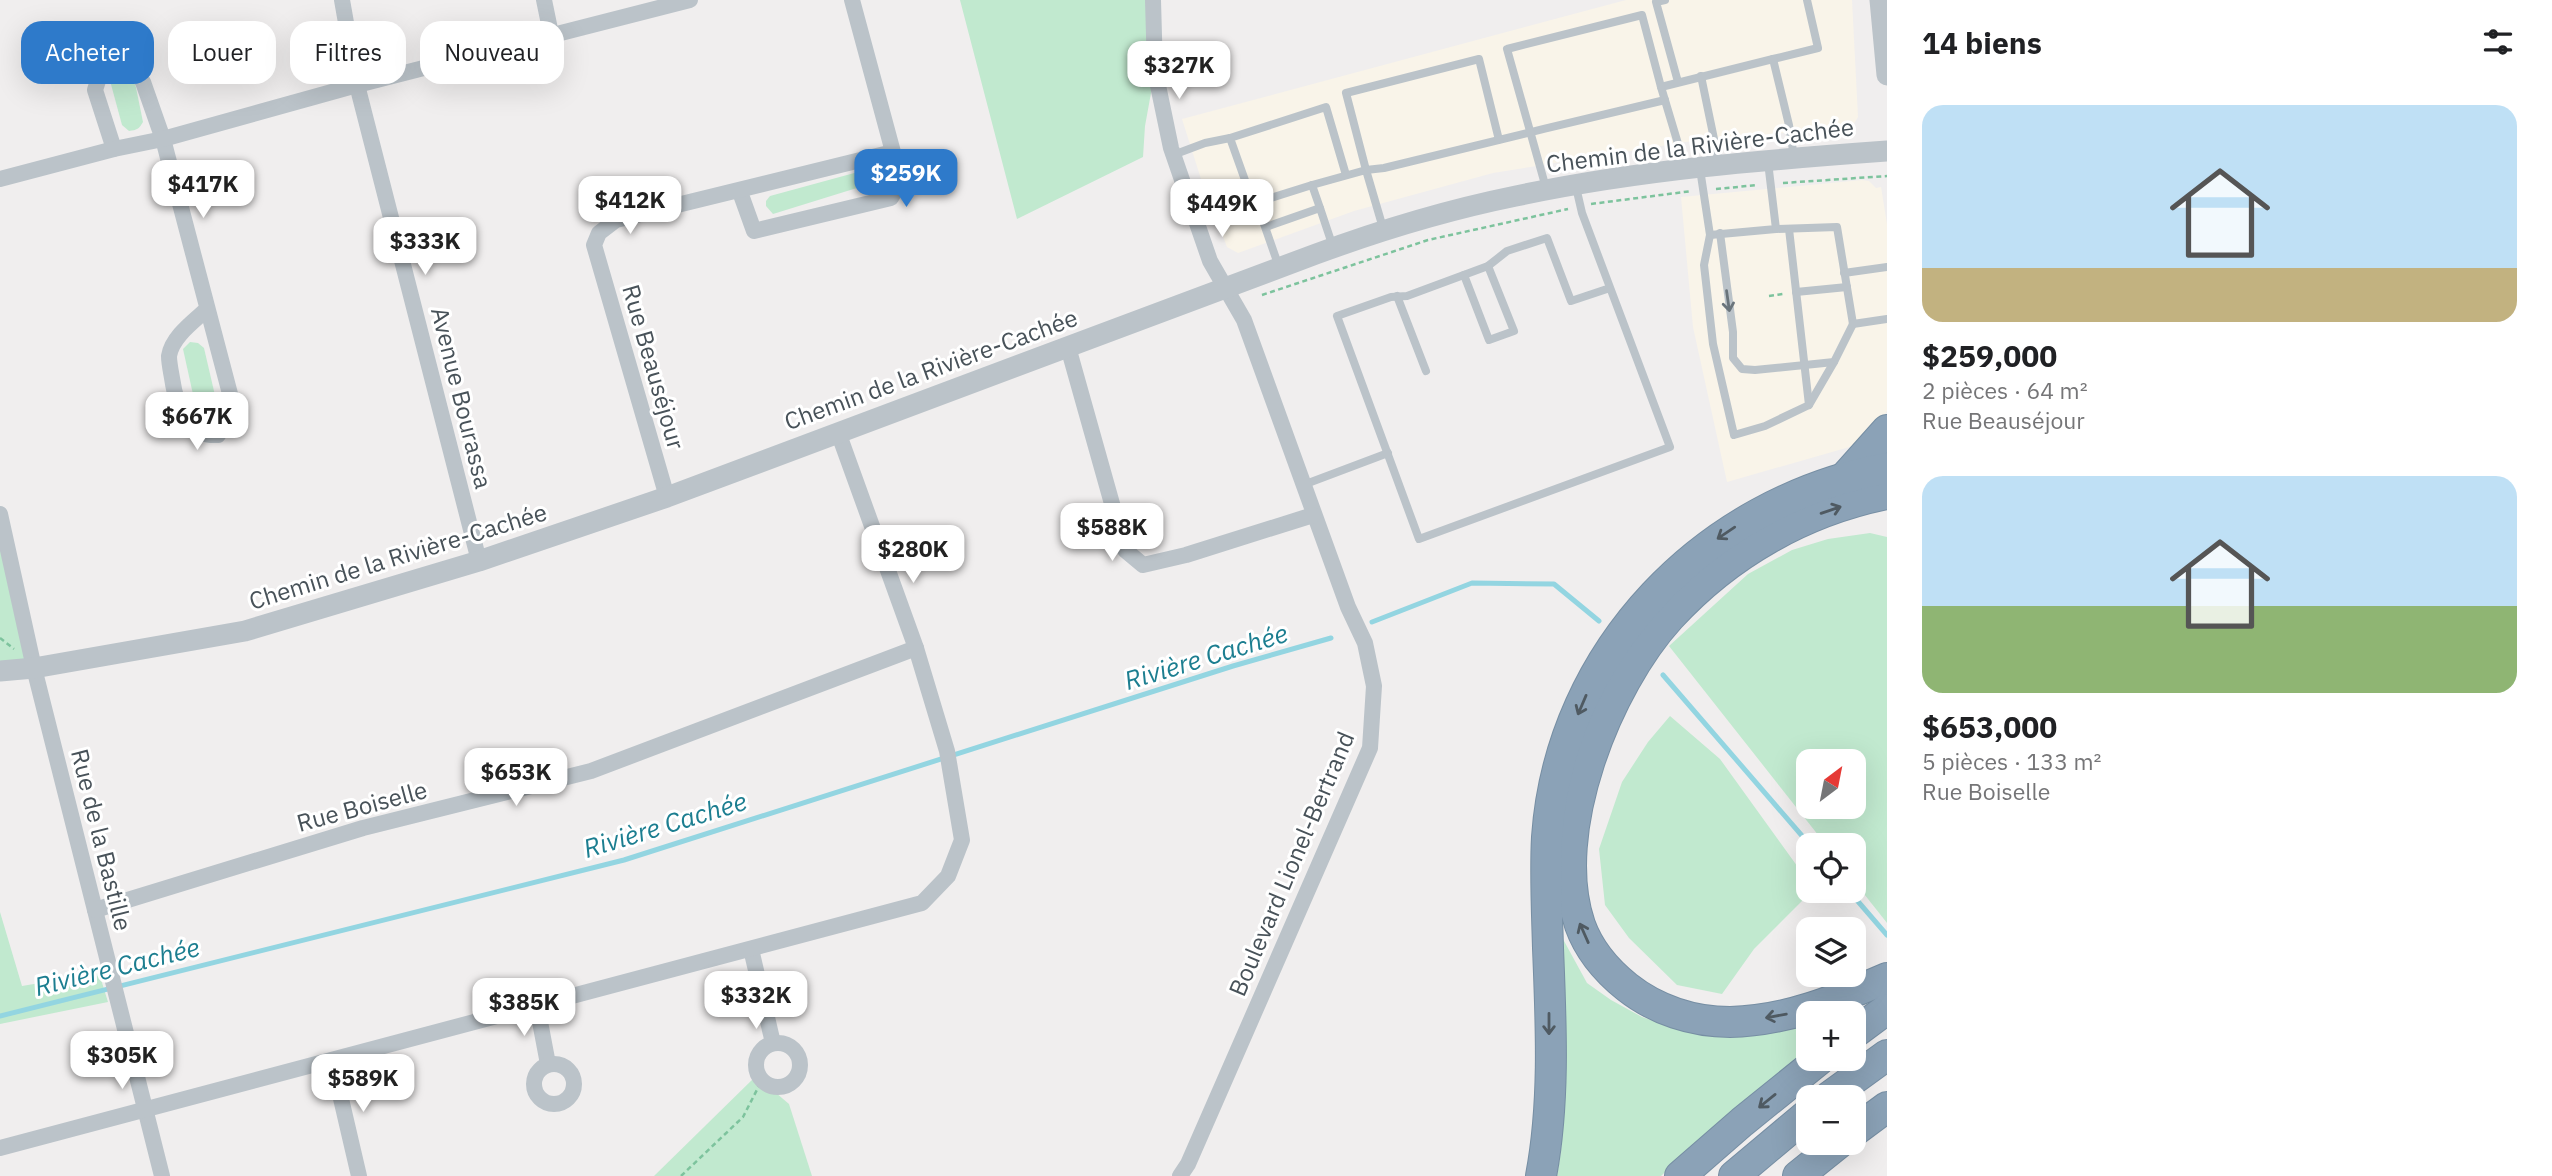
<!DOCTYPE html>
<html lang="fr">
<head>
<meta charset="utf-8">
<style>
	body { margin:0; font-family:"IBM Plex Sans",sans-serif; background:#f2f2f2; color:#202124; height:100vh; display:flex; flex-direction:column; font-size:26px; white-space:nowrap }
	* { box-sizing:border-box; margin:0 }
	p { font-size:23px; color:#757577 }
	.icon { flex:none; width:38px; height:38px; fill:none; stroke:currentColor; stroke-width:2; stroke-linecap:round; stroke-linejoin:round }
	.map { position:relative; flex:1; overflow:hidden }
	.side { display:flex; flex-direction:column; background:#fff; width:665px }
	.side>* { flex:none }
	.hud { position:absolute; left:21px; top:21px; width:665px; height:63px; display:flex; gap:14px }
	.needle { width:46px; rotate:32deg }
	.buttons { position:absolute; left:1796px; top:749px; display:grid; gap:14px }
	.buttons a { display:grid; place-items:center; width:70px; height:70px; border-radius:14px; background:#fff; box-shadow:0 7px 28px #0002; font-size:35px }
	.price { position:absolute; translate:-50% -60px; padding:0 16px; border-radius:14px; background:#fff; color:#222; font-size:23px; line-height:46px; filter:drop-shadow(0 2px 4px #0008) }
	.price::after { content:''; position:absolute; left:50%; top:42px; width:21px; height:16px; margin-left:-10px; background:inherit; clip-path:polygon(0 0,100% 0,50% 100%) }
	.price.active { background:#2e7aca; color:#fff }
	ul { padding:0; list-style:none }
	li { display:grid; align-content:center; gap:14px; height:371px; padding:0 35px }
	li span { display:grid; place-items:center; height:217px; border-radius:21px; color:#555 }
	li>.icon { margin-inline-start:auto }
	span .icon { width:126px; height:126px; fill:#fffc; stroke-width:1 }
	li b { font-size:30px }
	h2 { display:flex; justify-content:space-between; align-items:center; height:84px; padding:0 35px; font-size:30px }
	.tag { padding:0 24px; border-radius:21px; background:#fff; box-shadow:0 7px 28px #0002; font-size:24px; line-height:63px }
	.tag.active { background:#2e7aca; color:#fff }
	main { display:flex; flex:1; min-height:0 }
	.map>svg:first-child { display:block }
	.commercial { fill:#f9f4e9 }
	.green { fill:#c1e9cf; fill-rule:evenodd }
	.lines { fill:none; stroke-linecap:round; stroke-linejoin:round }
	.stream { stroke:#93d5e1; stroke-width:5 }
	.motorway-casing { stroke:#768ea3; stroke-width:32 }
	.path { stroke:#7dc39d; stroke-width:2.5; stroke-dasharray:5 3.5; stroke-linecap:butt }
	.service { stroke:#bbc3c9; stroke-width:8 }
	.minor { stroke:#bbc3c9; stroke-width:16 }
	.tertiary { stroke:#bbc3c9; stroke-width:21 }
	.motorway { stroke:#8ba2b7; stroke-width:30 }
	.oneway { stroke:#6a747b }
	.oneway2 { stroke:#4f5a62 }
	.labels { text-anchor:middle; stroke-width:6; stroke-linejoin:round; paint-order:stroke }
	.street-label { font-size:24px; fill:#485259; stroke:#fff }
	.water-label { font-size:26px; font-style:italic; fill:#1c7e90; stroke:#fff }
</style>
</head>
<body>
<main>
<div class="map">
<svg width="1887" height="1176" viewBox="0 0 1887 1176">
	<rect width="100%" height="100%" fill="#f0eeee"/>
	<g class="commercial">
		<polygon points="1626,0 1852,0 1858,117 1852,127 1692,141 1493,173 1354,211 1238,253 1227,247 1201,179 1182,119"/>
		<polygon points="1862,180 1869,181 1876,188 1881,187 1887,224 1887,411 1873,431 1860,444 1727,482 1693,327 1681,197"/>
	</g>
	<g class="green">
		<polygon points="960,0 1153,0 1155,71 1145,126 1143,157 1017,219"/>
		<path d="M123,64L133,73L143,122C139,129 137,130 129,131L122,125L109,77L115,67Z"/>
		<path d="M869,169C875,172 877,174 877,180L873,183L773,214L766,206V201L770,196Z"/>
		<path d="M190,342L198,343L204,348L217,404C212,414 205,417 196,408L183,349Z"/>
		<polygon points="0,531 31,664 0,666"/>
		<path d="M1870,533L1887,537V923L1853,880V845H1826L1669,646L1748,574L1792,550L1828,539ZM1808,761H1853V807H1808Z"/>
		<polygon points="1670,716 1720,759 1808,881 1808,891 1812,891 1754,949 1722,994 1677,985 1629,938 1605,905 1599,849 1622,782 1648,742"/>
		<polygon points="0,912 22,986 99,973 108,1002 0,1024"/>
		<path d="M1558,930L1587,983L1611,1000L1642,1017L1675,1028L1808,1018V1055L1700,1139L1661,1176H1557C1572,1096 1561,1011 1558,930Z"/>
		<polygon points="756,1076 789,1104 812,1176 654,1176"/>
	</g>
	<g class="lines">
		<g class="stream">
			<polyline points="1372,622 1472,583 1554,584 1599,621"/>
			<polyline points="1663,675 1810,845"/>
			<polyline points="1849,891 1887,935"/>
			<polyline points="0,1016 624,860 1233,666 1331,638"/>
		</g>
		<g class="motorway-casing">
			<g id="motorway">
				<polyline points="1845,477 1887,430"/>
				<path d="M1887,494C1803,511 1728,554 1670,617C1607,686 1548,832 1580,925C1589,950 1607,971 1627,987C1656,1010 1693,1022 1730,1022C1786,1021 1836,1000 1887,978"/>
				<polyline points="1853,1034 1887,1009"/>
				<polyline points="1829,1097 1887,1055"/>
				<polyline points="1853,1132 1887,1107"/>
				<path d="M1541,1176C1555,1102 1551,1023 1548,948C1547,911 1545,874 1547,837C1560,650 1706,501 1887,468"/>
				<polyline points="1680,1176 1742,1122 1820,1059"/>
				<polyline points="1734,1176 1808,1114"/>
				<polyline points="1798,1176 1839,1143"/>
			</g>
		</g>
		<g class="path">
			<polyline points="1783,183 1887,176"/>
			<polyline points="1716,189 1758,185"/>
			<polyline points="1591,204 1692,191"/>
			<polyline points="1262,295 1428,240 1568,209"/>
			<polyline points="1769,296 1783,294"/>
			<polyline points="0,638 14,649"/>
			<polyline points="681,1176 743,1117 762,1080"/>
		</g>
		<g class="service">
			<polyline points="1665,0 1656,2 1678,82"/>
			<polyline points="1773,59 1818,48 1807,0"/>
			<polyline points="1701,76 1719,163"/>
			<path d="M1499,140L1479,59L1346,93L1366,170L1384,168C1478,145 1571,122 1665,100"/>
			<polyline points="1173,155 1205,143 1230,138"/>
			<polyline points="1685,167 1661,87 1773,59 1789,125 1794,157"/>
			<polyline points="1700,169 1710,235 1776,229 1768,162"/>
			<polyline points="1312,185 1271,198 1251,197 1230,138 1326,107 1346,175"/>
			<polyline points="1576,187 1582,213 1670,447 1419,539 1337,316 1391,297 1407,296 1488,266 1507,251 1547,238 1571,301 1610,288"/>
			<polyline points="1546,188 1507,49 1642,15 1661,87"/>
			<polyline points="1320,208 1312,185 1366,170 1383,228"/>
			<polyline points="1194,216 1251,197 1257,204 1279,267"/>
			<polyline points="1266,227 1320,208 1333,247"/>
			<polyline points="1776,229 1837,227 1853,324 1887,319"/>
			<polyline points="1720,233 1733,332 1733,358 1742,369 1755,370 1834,362 1853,324"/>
			<polyline points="1710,235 1704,265 1713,344 1734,435 1765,426 1809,405 1789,229"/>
			<polyline points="1844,273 1887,267"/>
			<polyline points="1464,275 1489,340 1514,331 1488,266"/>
			<polyline points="1796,292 1847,287"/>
			<polyline points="1397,296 1426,371"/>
			<polyline points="1809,405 1834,362"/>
			<polyline points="1303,485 1388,453"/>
		</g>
		<g class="minor">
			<polyline points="342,0 357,85 479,561"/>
			<polyline points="544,0 551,34"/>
			<polyline points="1153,0 1155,71 1171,148 1210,261 1244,320 1348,607 1365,643 1374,686 1370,748 1188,1164 1180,1176"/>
			<path d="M114,149L95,90L104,62L114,57L132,66L143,82L163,139L234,409L218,435C186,437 176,405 172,378C171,372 169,363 169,356C172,337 193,322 206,310"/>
			<polyline points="0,179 114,149 163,139 357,85 690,0"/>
			<polyline points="740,192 754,231 891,198 897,187 893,152 852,0"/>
			<polyline points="1068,347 1125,550 1143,565 1186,555 1313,515"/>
			<polyline points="667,497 594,245 599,233 616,220 893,152"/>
			<polyline points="0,514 34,668 162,1176"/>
			<polyline points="95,910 363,828 591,771 916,648"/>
			<polyline points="751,949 773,1043"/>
			<polyline points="537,1006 548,1064"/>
			<circle cx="778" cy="1065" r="22"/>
			<polyline points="332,1060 359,1176"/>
			<circle cx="554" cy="1084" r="20"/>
			<polyline points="0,1148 922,903 948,876 962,840 947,751 916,648 838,432"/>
		</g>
		<g class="tertiary">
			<polyline points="1880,0 1887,75"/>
			<path d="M0,671L34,668L245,631L479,561L667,497L1316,254C1381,230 1447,210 1516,196C1638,170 1763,160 1887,151"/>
		</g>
		<use href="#motorway" class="motorway"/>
	</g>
	<defs><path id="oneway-shaft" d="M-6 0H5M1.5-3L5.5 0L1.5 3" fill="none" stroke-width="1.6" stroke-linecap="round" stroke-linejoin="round" transform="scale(1.75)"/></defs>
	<use class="oneway" href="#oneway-shaft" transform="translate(1728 301) rotate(82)"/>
	<g class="oneway2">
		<use href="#oneway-shaft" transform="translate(1831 510) rotate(-19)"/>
		<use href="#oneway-shaft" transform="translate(1726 533) rotate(146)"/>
		<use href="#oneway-shaft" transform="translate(1582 705) rotate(113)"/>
		<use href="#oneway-shaft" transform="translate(1584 933) rotate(-114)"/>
		<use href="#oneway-shaft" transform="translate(1776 1016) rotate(170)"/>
		<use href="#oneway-shaft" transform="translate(1549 1024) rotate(90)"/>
		<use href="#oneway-shaft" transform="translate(1767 1101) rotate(141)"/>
	</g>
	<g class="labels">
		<g class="street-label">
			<text transform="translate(1700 146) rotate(-7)" y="8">Chemin de la Rivière-Cachée</text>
			<text transform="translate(653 367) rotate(74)" y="8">Rue Beauséjour</text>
			<text transform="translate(931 370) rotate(-20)" y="8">Chemin de la Rivière-Cachée</text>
			<text transform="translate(461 398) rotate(76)" y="8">Avenue Bourassa</text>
			<text transform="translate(398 557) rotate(-17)" y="8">Chemin de la Rivière-Cachée</text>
			<text transform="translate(362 807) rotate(-15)" y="8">Rue Boiselle</text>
			<text transform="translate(101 840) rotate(76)" y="8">Rue de la Bastille</text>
			<text transform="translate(1292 864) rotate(-67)" y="8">Boulevard Lionel-Bertrand</text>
		</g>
		<g class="water-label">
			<text transform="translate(1206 657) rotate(-17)" y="9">Rivière Cachée</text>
			<text transform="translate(665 825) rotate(-17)" y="9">Rivière Cachée</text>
			<text transform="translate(117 967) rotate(-14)" y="9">Rivière Cachée</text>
		</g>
	</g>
</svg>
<div class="buttons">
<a><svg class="needle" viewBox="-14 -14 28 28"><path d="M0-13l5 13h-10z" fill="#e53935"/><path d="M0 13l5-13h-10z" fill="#757577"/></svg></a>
<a><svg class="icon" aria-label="locate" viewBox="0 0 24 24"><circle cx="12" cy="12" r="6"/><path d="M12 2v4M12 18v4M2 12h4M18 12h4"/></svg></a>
<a><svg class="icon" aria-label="layers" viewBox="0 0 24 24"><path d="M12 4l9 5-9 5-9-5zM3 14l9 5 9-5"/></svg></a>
<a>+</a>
<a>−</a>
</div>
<b class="price" style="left:1179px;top:101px">$327K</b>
<b class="price active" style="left:906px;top:209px">$259K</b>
<b class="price" style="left:203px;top:220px">$417K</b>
<b class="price" style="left:630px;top:236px">$412K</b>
<b class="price" style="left:1222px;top:239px">$449K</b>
<b class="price" style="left:425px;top:277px">$333K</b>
<b class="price" style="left:197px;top:452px">$667K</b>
<b class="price" style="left:1112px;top:563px">$588K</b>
<b class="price" style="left:913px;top:585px">$280K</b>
<b class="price" style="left:516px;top:808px">$653K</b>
<b class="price" style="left:756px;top:1031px">$332K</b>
<b class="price" style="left:524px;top:1038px">$385K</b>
<b class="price" style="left:122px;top:1091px">$305K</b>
<b class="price" style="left:363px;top:1114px">$589K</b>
<div class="hud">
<a class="tag active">Acheter</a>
<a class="tag">Louer</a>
<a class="tag">Filtres</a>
<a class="tag">Nouveau</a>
</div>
</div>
<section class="side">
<h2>14 biens<svg class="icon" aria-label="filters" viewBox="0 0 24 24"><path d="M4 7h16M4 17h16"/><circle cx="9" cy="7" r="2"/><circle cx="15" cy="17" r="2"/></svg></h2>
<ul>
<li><span style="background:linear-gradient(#bfe0f5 75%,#c2b280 0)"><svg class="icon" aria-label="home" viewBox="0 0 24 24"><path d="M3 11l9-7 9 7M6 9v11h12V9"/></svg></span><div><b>$259,000</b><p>2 pièces · 64 m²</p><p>Rue Beauséjour</p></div></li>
<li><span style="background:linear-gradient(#bfe0f5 60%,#8fb573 0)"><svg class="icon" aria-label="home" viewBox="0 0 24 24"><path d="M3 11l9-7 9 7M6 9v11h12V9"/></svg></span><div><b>$653,000</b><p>5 pièces · 133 m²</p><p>Rue Boiselle</p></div></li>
</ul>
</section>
</main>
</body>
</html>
